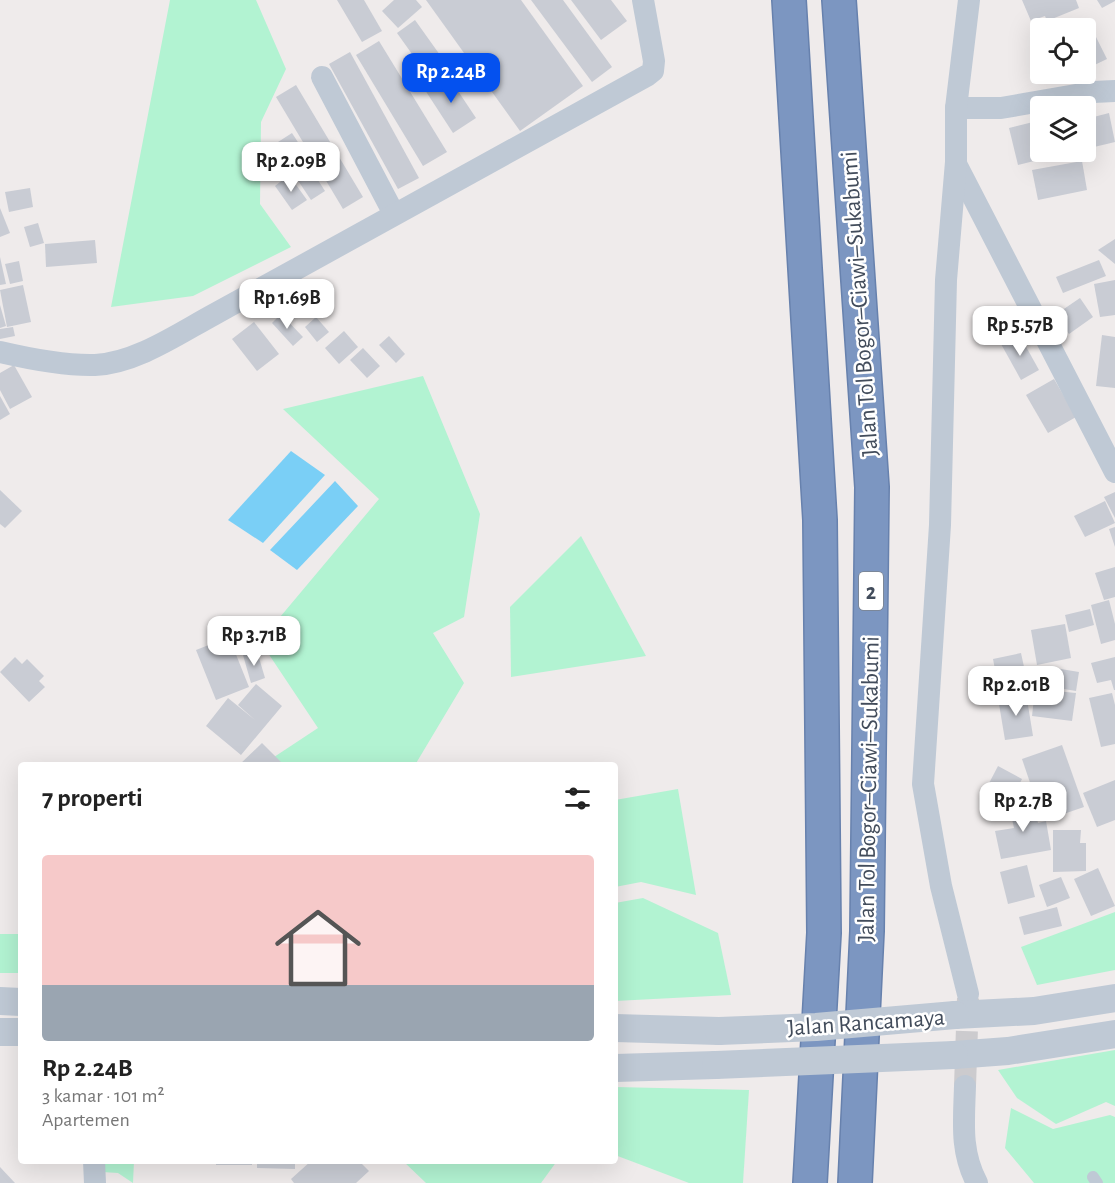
<!DOCTYPE html>
<html lang="id">
<head>
<meta charset="utf-8">
<style>
	body { margin:0; font-family:"Alegreya Sans",sans-serif; background:#f2f2f2; color:#222; height:100vh; display:flex; flex-direction:column; font-size:22px; white-space:nowrap }
	* { box-sizing:border-box; margin:0 }
	p { font-size:20px; color:#767676 }
	.icon { flex:none; width:33px; height:33px; fill:none; stroke:currentColor; stroke-width:2; stroke-linecap:round; stroke-linejoin:round }
	.map { position:relative; flex:1; overflow:hidden }
	.side { position:absolute; left:18px; top:762px; width:600px; height:402px; display:flex; flex-direction:column; background:#fff; border-radius:6px; box-shadow:0 6px 24px #0002 }
	.side>* { flex:none }
	.fabs { position:absolute; left:1030px; top:18px; display:grid; gap:12px }
	.fabs a { display:grid; place-items:center; width:66px; height:66px; border-radius:6px; background:#fff; box-shadow:0 6px 24px #0002; font-size:30px }
	.price { position:absolute; translate:-50% -51px; padding:0 14px; border-radius:12px; background:#fff; color:#222; font-size:20px; line-height:39px; filter:drop-shadow(0 2px 3px #0008) }
	.price::after { content:''; position:absolute; left:50%; top:36px; width:18px; height:14px; margin-left:-9px; background:inherit; clip-path:polygon(0 0,100% 0,50% 100%) }
	.price.current { background:#0451ef; color:#fff }
	ul { padding:0; list-style:none }
	li { display:grid; align-content:center; gap:12px; height:318px; padding:0 24px }
	li span { display:grid; place-items:center; height:186px; border-radius:6px; color:#555 }
	li>.icon { margin-inline-start:auto }
	span .icon { width:108px; height:108px; fill:#fffc; stroke-width:1 }
	li b { font-size:26px }
	h2 { display:flex; justify-content:space-between; align-items:center; height:72px; padding:0 24px; font-size:26px }
	.map>svg:first-child { display:block }
	.green { fill:#b2f3d2 }
	.water { fill:#7acff6 }
	.building { fill:#c9ccd4 }
	.lines { fill:none; stroke-linecap:round; stroke-linejoin:round }
	.minor-tunnel { stroke:#cccbce; stroke-width:22; stroke-dasharray:22 11; stroke-linecap:butt }
	.motorway-casing { stroke:#6781ad; stroke-width:36 }
	.service { stroke:#bfc9d5; stroke-width:12 }
	.minor { stroke:#bfc9d5; stroke-width:22 }
	.tertiary { stroke:#bfc9d5; stroke-width:28 }
	.motorway { stroke:#7c96c1; stroke-width:33 }
	.tertiary-bridge { stroke:#bfc9d5; stroke-width:28 }
	.labels { text-anchor:middle; stroke-width:5; stroke-linejoin:round; paint-order:stroke }
	.shield { fill:#fff; stroke:#7b828c; stroke-width:1.5 }
	.shield-label { font-size:22px; font-weight:bold; fill:#424c5b }
	.street-label { font-size:24px; fill:#424c5b; stroke:#fff }
</style>
</head>
<body>
<div class="map">
<svg width="1115" height="1183" viewBox="0 0 1115 1183">
	<rect width="100%" height="100%" fill="#efebeb"/>
	<g class="green">
		<polygon points="170,0 256,0 286,69 261,122 260,204 291,247 193,296 111,307"/>
		<polygon points="423,376 480,514 464,617 433,633 464,683 415,765 262,765 318,728 260,641 379,499 283,409"/>
		<polygon points="581,536 646,656 511,677 510,607"/>
		<polygon points="678,789 696,895 641,882 615,887 615,800"/>
		<polygon points="643,898 718,933 731,995 615,1001 615,903"/>
		<polygon points="1115,912 1115,970 1037,985 1021,947"/>
		<rect x="0" y="934" width="21" height="39"/>
		<polygon points="1115,1050 1115,1106 1106,1102 1056,1124 1017,1098 998,1070"/>
		<polygon points="615,1087 749,1090 743,1183 689,1183 615,1155"/>
		<polygon points="1011,1108 1053,1129 1110,1115 1115,1117 1115,1183 1034,1183 1005,1148"/>
		<polygon points="102,1161 134,1161 133,1183 118,1173 102,1172"/>
		<polygon points="403,1161 557,1161 541,1183 426,1183"/>
	</g>
	<g class="water">
		<polygon points="291,451 325,475 263,543 228,520"/>
		<polygon points="335,481 358,506 297,570 270,550"/>
	</g>
	<g class="building">
		<polygon points="337,0 364,0 382,31 362,42"/>
		<polygon points="394,0 416,0 422,7 398,28 382,11"/>
		<polygon points="426,0 521,0 583,86 520,131"/>
		<polygon points="531,0 563,0 612,67 592,82"/>
		<polygon points="571,0 611,0 627,21 601,40"/>
		<polygon points="1022,0 1076,0 1079,8 1047,21 1045,16 1031,21"/>
		<polygon points="1097,0 1115,0 1115,1 1102,8"/>
		<polygon points="1087,19 1107,59 1086,69 1086,28 1069,28"/>
		<polygon points="415,20 445,62 427,75 397,33"/>
		<polygon points="379,41 447,152 423,166 356,55"/>
		<polygon points="350,52 419,178 398,189 329,64"/>
		<polygon points="448,76 476,118 453,133 425,90"/>
		<polygon points="296,85 363,197 343,209 276,97"/>
		<polygon points="1109,113 1115,142 1090,148 1086,119"/>
		<polygon points="1041,120 1041,152 1070,152 1018,165 1009,128"/>
		<polygon points="292,133 307,156 292,165 278,142"/>
		<polygon points="1082,161 1087,190 1038,200 1032,170"/>
		<polygon points="307,163 325,191 311,200 293,173"/>
		<polygon points="289,175 307,200 292,210 275,186"/>
		<polygon points="30,188 33,207 9,212 5,192"/>
		<polygon points="0,208 10,233 0,237"/>
		<polygon points="38,223 44,243 30,247 24,227"/>
		<polygon points="1115,239 1115,264 1098,250"/>
		<polygon points="95,240 97,263 46,267 45,244"/>
		<polygon points="0,257 6,284 0,285"/>
		<polygon points="1099,260 1106,276 1063,293 1056,277"/>
		<polygon points="19,261 23,281 10,284 5,264"/>
		<polygon points="1115,280 1115,315 1100,317 1094,284"/>
		<polygon points="23,285 31,322 7,327 0,290"/>
		<polygon points="1080,298 1093,317 1069,334 1055,315"/>
		<polygon points="0,305 6,326 0,328"/>
		<polygon points="281,314 303,337 293,346 272,323"/>
		<polygon points="316,317 329,332 317,342 305,327"/>
		<polygon points="254,322 279,354 257,371 232,339"/>
		<polygon points="13,327 15,336 0,339 0,329"/>
		<polygon points="344,331 358,347 339,364 325,348"/>
		<polygon points="1019,334 1039,370 1021,380 1001,344"/>
		<polygon points="1102,335 1115,337 1115,388 1096,386"/>
		<polygon points="389,336 405,354 396,363 379,345"/>
		<polygon points="363,348 380,366 367,378 350,360"/>
		<polygon points="14,365 32,397 10,409 0,390 0,373"/>
		<polygon points="1054,379 1076,417 1048,433 1026,395"/>
		<polygon points="0,396 10,414 0,420"/>
		<polygon points="0,490 22,511 5,528 0,524"/>
		<polygon points="1115,492 1115,518 1104,497"/>
		<polygon points="1105,501 1115,523 1085,537 1074,516"/>
		<polygon points="1115,527 1115,547 1109,529"/>
		<polygon points="1115,567 1115,597 1104,600 1095,573"/>
		<polygon points="1109,600 1115,624 1115,640 1101,644 1091,605"/>
		<polygon points="1090,609 1094,625 1069,632 1065,615"/>
		<polygon points="1065,624 1071,658 1037,665 1031,630"/>
		<polygon points="229,637 249,687 216,700 196,650"/>
		<polygon points="257,651 265,678 251,683 243,655"/>
		<polygon points="1021,653 1029,690 1000,696 993,659"/>
		<polygon points="15,657 22,664 27,659 44,676 39,681 45,687 29,702 0,672"/>
		<polygon points="1115,657 1115,690 1114,690 1111,680 1097,683 1091,663"/>
		<polygon points="1049,667 1079,672 1076,691 1046,686"/>
		<polygon points="256,684 282,706 241,755 206,726 228,698 255,720 238,705"/>
		<polygon points="1035,689 1076,693 1072,721 1032,716"/>
		<polygon points="1026,693 1033,736 1005,740 998,698"/>
		<polygon points="1112,693 1115,705 1115,744 1101,747 1089,698"/>
		<polygon points="262,743 281,762 278,765 239,765"/>
		<polygon points="1062,745 1084,807 1043,821 1022,759"/>
		<polygon points="998,766 1022,779 1010,802 986,789"/>
		<polygon points="1115,780 1115,820 1097,827 1083,793"/>
		<polygon points="1033,800 1038,823 1046,821 1051,850 1001,859 995,831 1014,828 1009,805"/>
		<polygon points="1053,830 1081,830 1080,843 1086,843 1086,871 1053,872"/>
		<polygon points="1027,865 1035,897 1008,904 1000,872"/>
		<polygon points="1098,868 1115,906 1091,916 1074,879"/>
		<polygon points="1061,877 1070,898 1047,907 1039,885"/>
		<polygon points="1057,907 1062,926 1024,935 1019,917"/>
		<rect x="175" y="1161" width="37" height="3"/>
		<rect x="216" y="1161" width="36" height="4"/>
		<polygon points="257,1161 295,1161 295,1169 257,1168"/>
		<polygon points="311,1161 359,1161 369,1171 356,1183 294,1183 291,1179"/>
		<polygon points="0,1167 15,1183 0,1183"/>
	</g>
	<g class="lines">
		<polyline class="minor-tunnel" points="965,1086 968,998"/>
		<g class="motorway-casing">
			<g id="motorway">
				<polyline points="789,0 820,520 824,933 810,1183"/>
				<polyline points="839,0 872,487 867,931 855,1183"/>
			</g>
		</g>
		<polyline class="service" points="1093,1177 1097,1183"/>
		<g class="minor">
			<polyline points="322,77 394,214"/>
			<polyline points="956,108 1001,108 1093,92 1115,91"/>
			<polyline points="956,164 1115,472"/>
			<path d="M0,352C30,359 64,366 95,365C136,363 178,334 213,315L648,75L653,71L654,61L643,0"/>
			<polyline points="968,994 941,886 923,784 940,525 946,280 956,162 956,108 969,0"/>
			<path d="M965,1086C964,1121 960,1151 977,1183"/>
			<polyline points="94,1161 95,1183"/>
		</g>
		<g class="tertiary">
			<polyline points="0,1001 21,1002"/>
			<polyline points="955,1015 1034,1011 1115,998"/>
			<polyline points="615,1028 719,1031"/>
			<polyline points="0,1032 21,1032"/>
			<polyline points="954,1055 1008,1051 1115,1034"/>
			<polyline points="615,1068 716,1065"/>
		</g>
		<use href="#motorway" class="motorway"/>
		<g class="tertiary-bridge">
			<polyline points="719,1031 816,1027 955,1015"/>
			<polyline points="716,1065 954,1055"/>
		</g>
	</g>
	<g class="labels">
		<rect class="shield" x="859" y="572" width="24" height="38" rx="4.5"/>
		<g class="shield-label">
			<text x="871" y="599">2</text>
		</g>
		<g class="street-label">
			<text transform="translate(859 304) rotate(-94)" y="8">Jalan Tol Bogor–Ciawi–Sukabumi</text>
			<text transform="translate(868 789) rotate(-89)" y="8">Jalan Tol Bogor–Ciawi–Sukabumi</text>
			<text transform="translate(866 1022) rotate(-4)" y="8">Jalan Rancamaya</text>
		</g>
	</g>
</svg>
<div class="fabs">
<a><svg class="icon" aria-label="locate" viewBox="0 0 24 24"><circle cx="12" cy="12" r="6"/><path d="M12 2v4M12 18v4M2 12h4M18 12h4"/></svg></a>
<a><svg class="icon" aria-label="layers" viewBox="0 0 24 24"><path d="M12 4l9 5-9 5-9-5zM3 14l9 5 9-5"/></svg></a>
</div>
<b class="price current" style="left:451px;top:104px">Rp 2.24B</b>
<b class="price" style="left:291px;top:193px">Rp 2.09B</b>
<b class="price" style="left:287px;top:330px">Rp 1.69B</b>
<b class="price" style="left:1020px;top:357px">Rp 5.57B</b>
<b class="price" style="left:254px;top:667px">Rp 3.71B</b>
<b class="price" style="left:1016px;top:717px">Rp 2.01B</b>
<b class="price" style="left:1023px;top:833px">Rp 2.7B</b>
<section class="side">
<h2>7 properti<svg class="icon" aria-label="filters" viewBox="0 0 24 24"><path d="M4 7h16M4 17h16"/><circle cx="9" cy="7" r="2"/><circle cx="15" cy="17" r="2"/></svg></h2>
<ul>
<li><span style="background:linear-gradient(#f6c9c9 70%,#9aa5b1 0)"><svg class="icon" aria-label="home" viewBox="0 0 24 24"><path d="M3 11l9-7 9 7M6 9v11h12V9"/></svg></span><div><b>Rp 2.24B</b><p>3 kamar · 101 m²</p><p>Apartemen</p></div></li>
</ul>
</section>
</div>
</body>
</html>
